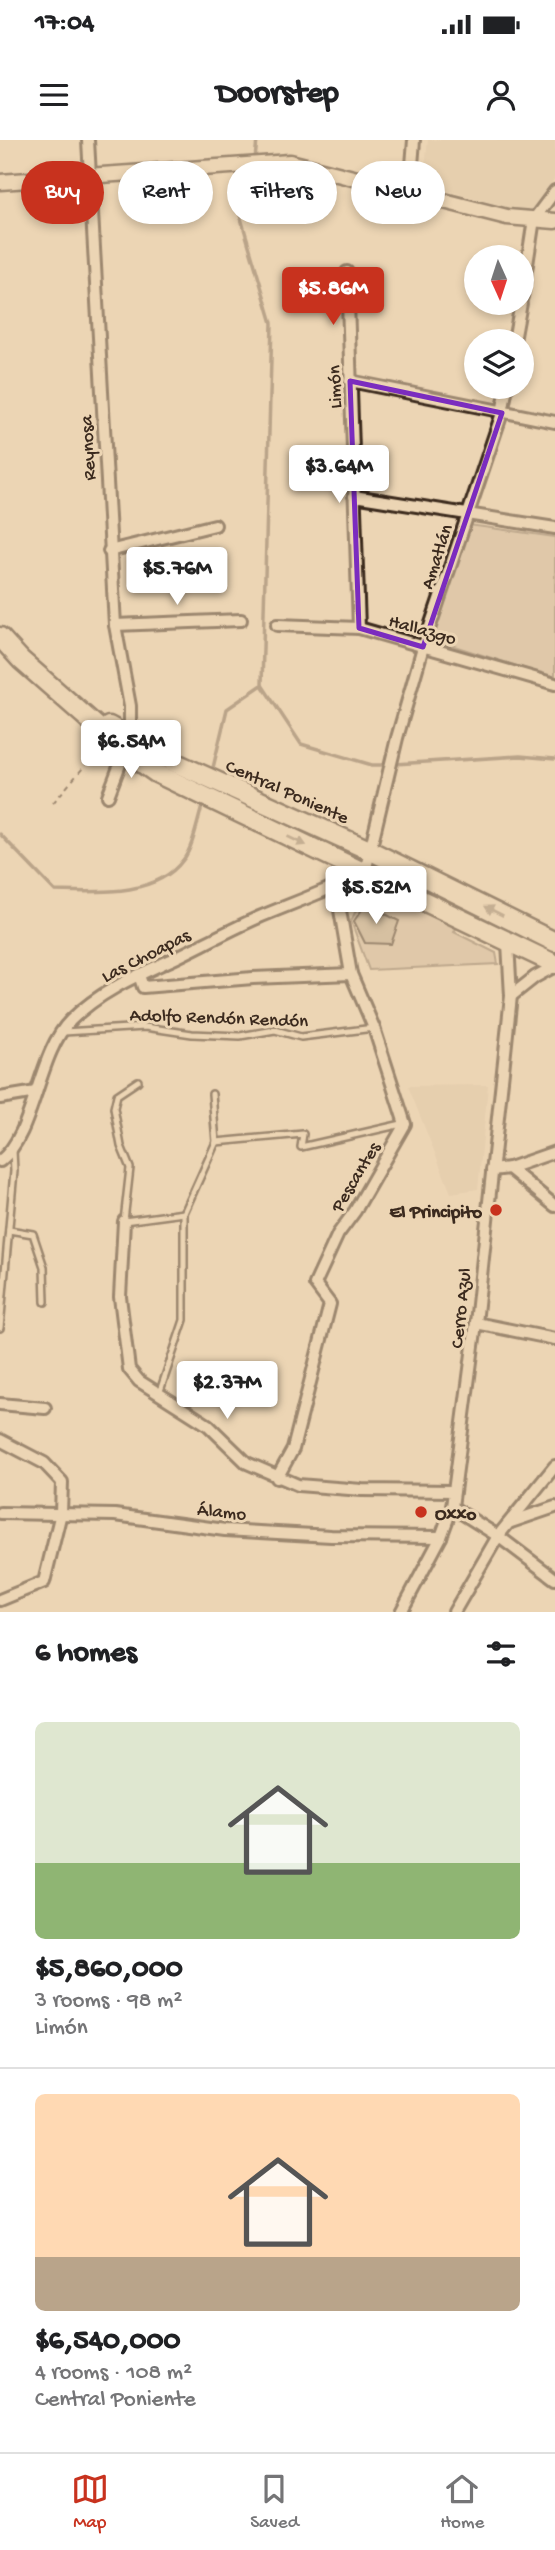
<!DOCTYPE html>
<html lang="en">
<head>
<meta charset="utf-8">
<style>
	body { margin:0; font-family:"Gochi Hand",sans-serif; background:#f2f2f2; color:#202124; height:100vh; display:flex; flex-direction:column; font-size:26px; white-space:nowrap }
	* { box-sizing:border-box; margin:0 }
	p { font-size:23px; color:#757577 }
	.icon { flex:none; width:38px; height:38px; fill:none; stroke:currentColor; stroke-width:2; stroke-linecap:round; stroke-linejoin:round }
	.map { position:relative; height:1472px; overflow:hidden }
	.side { display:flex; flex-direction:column; background:#fff; flex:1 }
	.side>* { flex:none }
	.banner { position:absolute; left:21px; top:21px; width:514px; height:63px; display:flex; gap:14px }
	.needle { width:46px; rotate:177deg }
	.fabs { position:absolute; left:464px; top:105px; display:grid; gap:14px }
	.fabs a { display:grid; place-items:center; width:70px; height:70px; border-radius:50%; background:#fff; box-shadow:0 4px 10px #0003; font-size:35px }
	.price { position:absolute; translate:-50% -60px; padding:0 16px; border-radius:7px; background:#fff; color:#222; font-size:23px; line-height:46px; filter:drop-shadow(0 2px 4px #0008) }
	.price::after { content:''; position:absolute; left:50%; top:42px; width:21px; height:16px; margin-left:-10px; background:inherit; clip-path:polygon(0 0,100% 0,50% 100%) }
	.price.current { background:#c8321e; color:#fff }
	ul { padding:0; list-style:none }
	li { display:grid; align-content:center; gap:14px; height:371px; padding:0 35px }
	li+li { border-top:2px solid #e0e0e0 }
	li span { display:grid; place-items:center; height:217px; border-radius:10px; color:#555 }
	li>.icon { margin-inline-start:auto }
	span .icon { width:126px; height:126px; fill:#fffc; stroke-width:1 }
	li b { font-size:30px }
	h2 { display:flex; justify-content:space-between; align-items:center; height:84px; padding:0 35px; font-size:30px }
	.pill { padding:0 24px; border-radius:32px; background:#fff; box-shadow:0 4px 10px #0003; font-size:24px; line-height:63px }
	.pill.current { background:#c8321e; color:#fff }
	.status { display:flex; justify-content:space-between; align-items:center; height:49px; padding:0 35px; background:#fff; direction:ltr }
	.status svg { height:19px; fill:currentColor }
	header { display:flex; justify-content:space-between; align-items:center; height:91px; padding:0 35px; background:#fff; font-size:32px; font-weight:800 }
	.dock { display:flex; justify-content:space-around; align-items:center; height:98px; border-top:2px solid #e0e0e0; background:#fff; font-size:19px; color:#757577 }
	.dock a { display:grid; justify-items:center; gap:4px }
	.dock .current { color:#c8321e }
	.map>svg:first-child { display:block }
	.built { fill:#ddc7a7 }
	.green { fill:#d0b99c; stroke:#86725d; stroke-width:2 }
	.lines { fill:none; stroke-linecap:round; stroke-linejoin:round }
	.stream { stroke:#7c6855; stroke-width:3.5 }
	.building { fill:#bba68a; stroke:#3b2a1e; stroke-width:2 }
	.service-casing { stroke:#3b2a1e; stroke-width:10 }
	.minor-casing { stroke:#3b2a1e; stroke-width:16 }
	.tertiary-casing { stroke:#3b2a1e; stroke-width:19 }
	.primary-casing { stroke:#3b2a1e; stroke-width:23 }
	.path { stroke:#3b2a1e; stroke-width:2; stroke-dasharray:5 5; stroke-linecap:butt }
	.service { stroke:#ecd5b4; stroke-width:5 }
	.minor { stroke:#ecd5b4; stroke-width:10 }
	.tertiary { stroke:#ecd5b4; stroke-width:14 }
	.primary { stroke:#ecd5b4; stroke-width:18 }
	.oneway { fill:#948069 }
	.marked { fill:none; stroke:#7b2cbf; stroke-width:5; stroke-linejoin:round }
	.poi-dot { fill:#c8321e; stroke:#ecd5b4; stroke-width:2.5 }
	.labels { text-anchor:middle; stroke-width:6; stroke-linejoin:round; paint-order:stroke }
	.street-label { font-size:19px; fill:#3b2a1e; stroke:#ecd5b4 }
	.poi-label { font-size:19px; font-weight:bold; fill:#3b2a1e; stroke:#ecd5b4; text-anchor:end }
</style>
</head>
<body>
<div class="status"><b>17:04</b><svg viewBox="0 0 49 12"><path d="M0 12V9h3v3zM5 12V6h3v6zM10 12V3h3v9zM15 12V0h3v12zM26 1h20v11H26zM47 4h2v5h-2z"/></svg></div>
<header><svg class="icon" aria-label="menu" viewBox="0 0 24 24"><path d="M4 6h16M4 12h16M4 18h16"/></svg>Doorstep<svg class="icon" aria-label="person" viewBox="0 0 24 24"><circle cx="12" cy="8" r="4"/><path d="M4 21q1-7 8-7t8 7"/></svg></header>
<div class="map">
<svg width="555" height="1472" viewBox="0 0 555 1472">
	<rect width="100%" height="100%" fill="#ecd5b4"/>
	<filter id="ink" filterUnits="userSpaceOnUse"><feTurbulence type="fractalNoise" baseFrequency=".0143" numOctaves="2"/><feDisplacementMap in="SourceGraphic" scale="14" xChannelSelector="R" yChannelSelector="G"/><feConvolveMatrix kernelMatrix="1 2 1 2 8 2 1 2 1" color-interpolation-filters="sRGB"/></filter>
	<g filter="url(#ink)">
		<g class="built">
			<polygon points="428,0 555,0 555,38 529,73 423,44"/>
			<polygon points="488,945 478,1049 451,1053 408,946"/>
		</g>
		<g class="green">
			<polygon points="469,385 555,397 555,538 429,498"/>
			<polygon points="366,749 411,771 413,768 457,787 454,792 496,813 498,824 369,830 351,781"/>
		</g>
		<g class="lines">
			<g class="stream">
				<polyline points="255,19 257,0"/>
				<polyline points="254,30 253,41 240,75 272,183 262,545 301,604 372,625 387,625"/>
				<polyline points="395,624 520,616 555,619"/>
				<polyline points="212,632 227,569 262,545"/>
				<path d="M0,694L55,751C96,752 156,757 183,720C193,708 198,679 203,663"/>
			</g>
		</g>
		<polygon class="building" points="366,764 399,781 391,804 365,803 354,781"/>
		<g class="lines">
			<g class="service-casing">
				<g id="service">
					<polyline points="64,892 145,887 192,894 240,896 275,890 301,897 374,888"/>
					<polyline points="138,941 117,955 114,968 121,1006 130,1028 124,1081 184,1073"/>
					<polyline points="216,1002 303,994 301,1007 402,984"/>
					<polyline points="9,1090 33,1094 44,1127 45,1162"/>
					<polyline points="0,1188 14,1031 13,1010"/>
					<polyline points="159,1254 184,1180 184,1073 216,1002 212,954"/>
				</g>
			</g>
			<g class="minor-casing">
				<g id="minor">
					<polyline points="88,0 115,485 130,566 130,598 108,656"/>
					<polyline points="410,51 414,0"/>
					<polyline points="347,132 359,488"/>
					<polyline points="522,157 534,79 555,51"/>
					<polyline points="514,201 521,163"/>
					<polyline points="350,241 555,282"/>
					<polyline points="354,356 555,388"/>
					<polyline points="109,411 215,385"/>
					<polyline points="115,485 241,480"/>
					<polyline points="277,485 359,488 555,544"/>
					<polyline points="139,835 143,847 253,838 351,834"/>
					<polyline points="511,856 535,837 555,826"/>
					<polyline points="0,958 36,952"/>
					<path d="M0,1021C35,995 37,913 71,880C99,852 136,836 171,820C200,806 228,791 257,778C293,763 330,750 365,732L397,598L423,507L502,273L507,247"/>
					<polyline points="509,1028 555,1066"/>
					<polyline points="492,1030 509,1028 555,1012"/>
					<polyline points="124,1081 120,1157 129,1229 139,1241 208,1285 247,1323 298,1345 362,1350 454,1351"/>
					<polyline points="476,1183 555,1199"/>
					<polyline points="0,1264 45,1268"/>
					<polyline points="0,1300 44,1323 62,1342 61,1373 44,1442 0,1460"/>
					<polyline points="277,1338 293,1309 330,1164 315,1144 338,1094 355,1071 405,984 374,888 351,834 336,747"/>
					<polyline points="452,1367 498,1396 555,1439"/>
					<polyline points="0,1373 115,1375 225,1390 331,1396 441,1397"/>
					<polyline points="511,1382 555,1367"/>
					<polyline points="401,1472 441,1397 452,1367 476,1183 511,856 508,803"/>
					<polyline points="454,1472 498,1396 555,1326"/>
				</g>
			</g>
			<g class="tertiary-casing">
				<polyline id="tertiary" points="0,42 290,22 507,77 555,81"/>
			</g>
			<g class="primary-casing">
				<g id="primary">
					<polyline points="0,497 21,520 126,612 156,633 555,824"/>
					<polyline points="109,586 176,623 369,710 555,802"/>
				</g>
			</g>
			<polyline class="path" points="53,663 100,608"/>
			<use href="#service" class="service"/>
			<use href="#minor" class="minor"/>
			<use href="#tertiary" class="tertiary"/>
			<use href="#primary" class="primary"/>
		</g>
		<defs><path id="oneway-solid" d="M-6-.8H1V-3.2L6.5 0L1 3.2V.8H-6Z" transform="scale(1.75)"/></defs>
		<g class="oneway">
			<use href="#oneway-solid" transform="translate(297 701) rotate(25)"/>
			<use href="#oneway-solid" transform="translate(494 771) rotate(-153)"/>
		</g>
	</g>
	<path d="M0 0H555V1472H0ZM350,241L502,273L423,507L359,488Z" fill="#ecd5b4" fill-opacity=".55" fill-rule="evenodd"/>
	<path class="marked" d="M350,241L502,273L423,507L359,488Z"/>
	<g class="poi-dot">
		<circle cx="496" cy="1070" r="7"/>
		<circle cx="421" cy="1372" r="7"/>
	</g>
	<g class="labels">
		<g class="street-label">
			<text transform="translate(333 247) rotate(-92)" y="7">Limón</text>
			<text transform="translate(86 308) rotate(-93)" y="7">Reynosa</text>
			<text transform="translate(435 416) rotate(-72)" y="7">Amatlán</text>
			<text transform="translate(423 488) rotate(16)" y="7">Hallazgo</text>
			<text transform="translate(288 650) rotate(24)" y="7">Central Poniente</text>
			<text transform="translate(145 814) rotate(-27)" y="7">Las Choapas</text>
			<text transform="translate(219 876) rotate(2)" y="7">Adolfo Rendón Rendón</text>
			<text transform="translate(354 1036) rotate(-59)" y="7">Pescantes</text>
			<text transform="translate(459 1168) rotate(-84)" y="7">Cerro Azul</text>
			<text transform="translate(222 1370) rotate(6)" y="7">Álamo</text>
		</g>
		<g class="poi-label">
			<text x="482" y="1077">El Principito</text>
			<text x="435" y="1379" text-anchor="start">Oxxo</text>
		</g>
	</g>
</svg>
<div class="fabs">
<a><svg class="needle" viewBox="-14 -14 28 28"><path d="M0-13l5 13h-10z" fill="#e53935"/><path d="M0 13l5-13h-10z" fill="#757577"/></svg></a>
<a><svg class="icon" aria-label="layers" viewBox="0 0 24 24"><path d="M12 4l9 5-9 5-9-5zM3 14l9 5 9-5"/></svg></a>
</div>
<b class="price current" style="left:333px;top:187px">$5.86M</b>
<b class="price" style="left:339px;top:365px">$3.64M</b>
<b class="price" style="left:177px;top:467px">$5.76M</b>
<b class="price" style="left:131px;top:640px">$6.54M</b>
<b class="price" style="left:376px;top:786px">$5.52M</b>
<b class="price" style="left:227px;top:1281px">$2.37M</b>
<div class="banner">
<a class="pill current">Buy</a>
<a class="pill">Rent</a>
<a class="pill">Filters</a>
<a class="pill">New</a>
</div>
</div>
<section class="side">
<h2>6 homes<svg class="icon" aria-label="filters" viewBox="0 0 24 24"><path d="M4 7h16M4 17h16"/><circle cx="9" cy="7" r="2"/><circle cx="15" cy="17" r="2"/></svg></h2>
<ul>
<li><span style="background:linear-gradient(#dfe7d0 65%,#8fb573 0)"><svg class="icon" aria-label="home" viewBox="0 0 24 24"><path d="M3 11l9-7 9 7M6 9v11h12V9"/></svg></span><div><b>$5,860,000</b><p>3 rooms · 98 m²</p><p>Limón</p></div></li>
<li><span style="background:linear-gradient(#ffd9b3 75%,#b9a48a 0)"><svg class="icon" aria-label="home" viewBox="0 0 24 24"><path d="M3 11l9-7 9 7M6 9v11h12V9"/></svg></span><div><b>$6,540,000</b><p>4 rooms · 108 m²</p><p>Central Poniente</p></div></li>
</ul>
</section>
<nav class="dock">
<a class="current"><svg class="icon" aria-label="map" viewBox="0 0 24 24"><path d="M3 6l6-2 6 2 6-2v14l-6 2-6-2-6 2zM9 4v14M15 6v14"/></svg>Map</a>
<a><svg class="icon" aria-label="saved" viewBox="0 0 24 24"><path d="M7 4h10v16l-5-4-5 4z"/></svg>Saved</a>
<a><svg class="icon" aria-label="home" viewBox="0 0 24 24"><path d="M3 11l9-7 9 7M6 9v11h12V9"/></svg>Home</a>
</nav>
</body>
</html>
